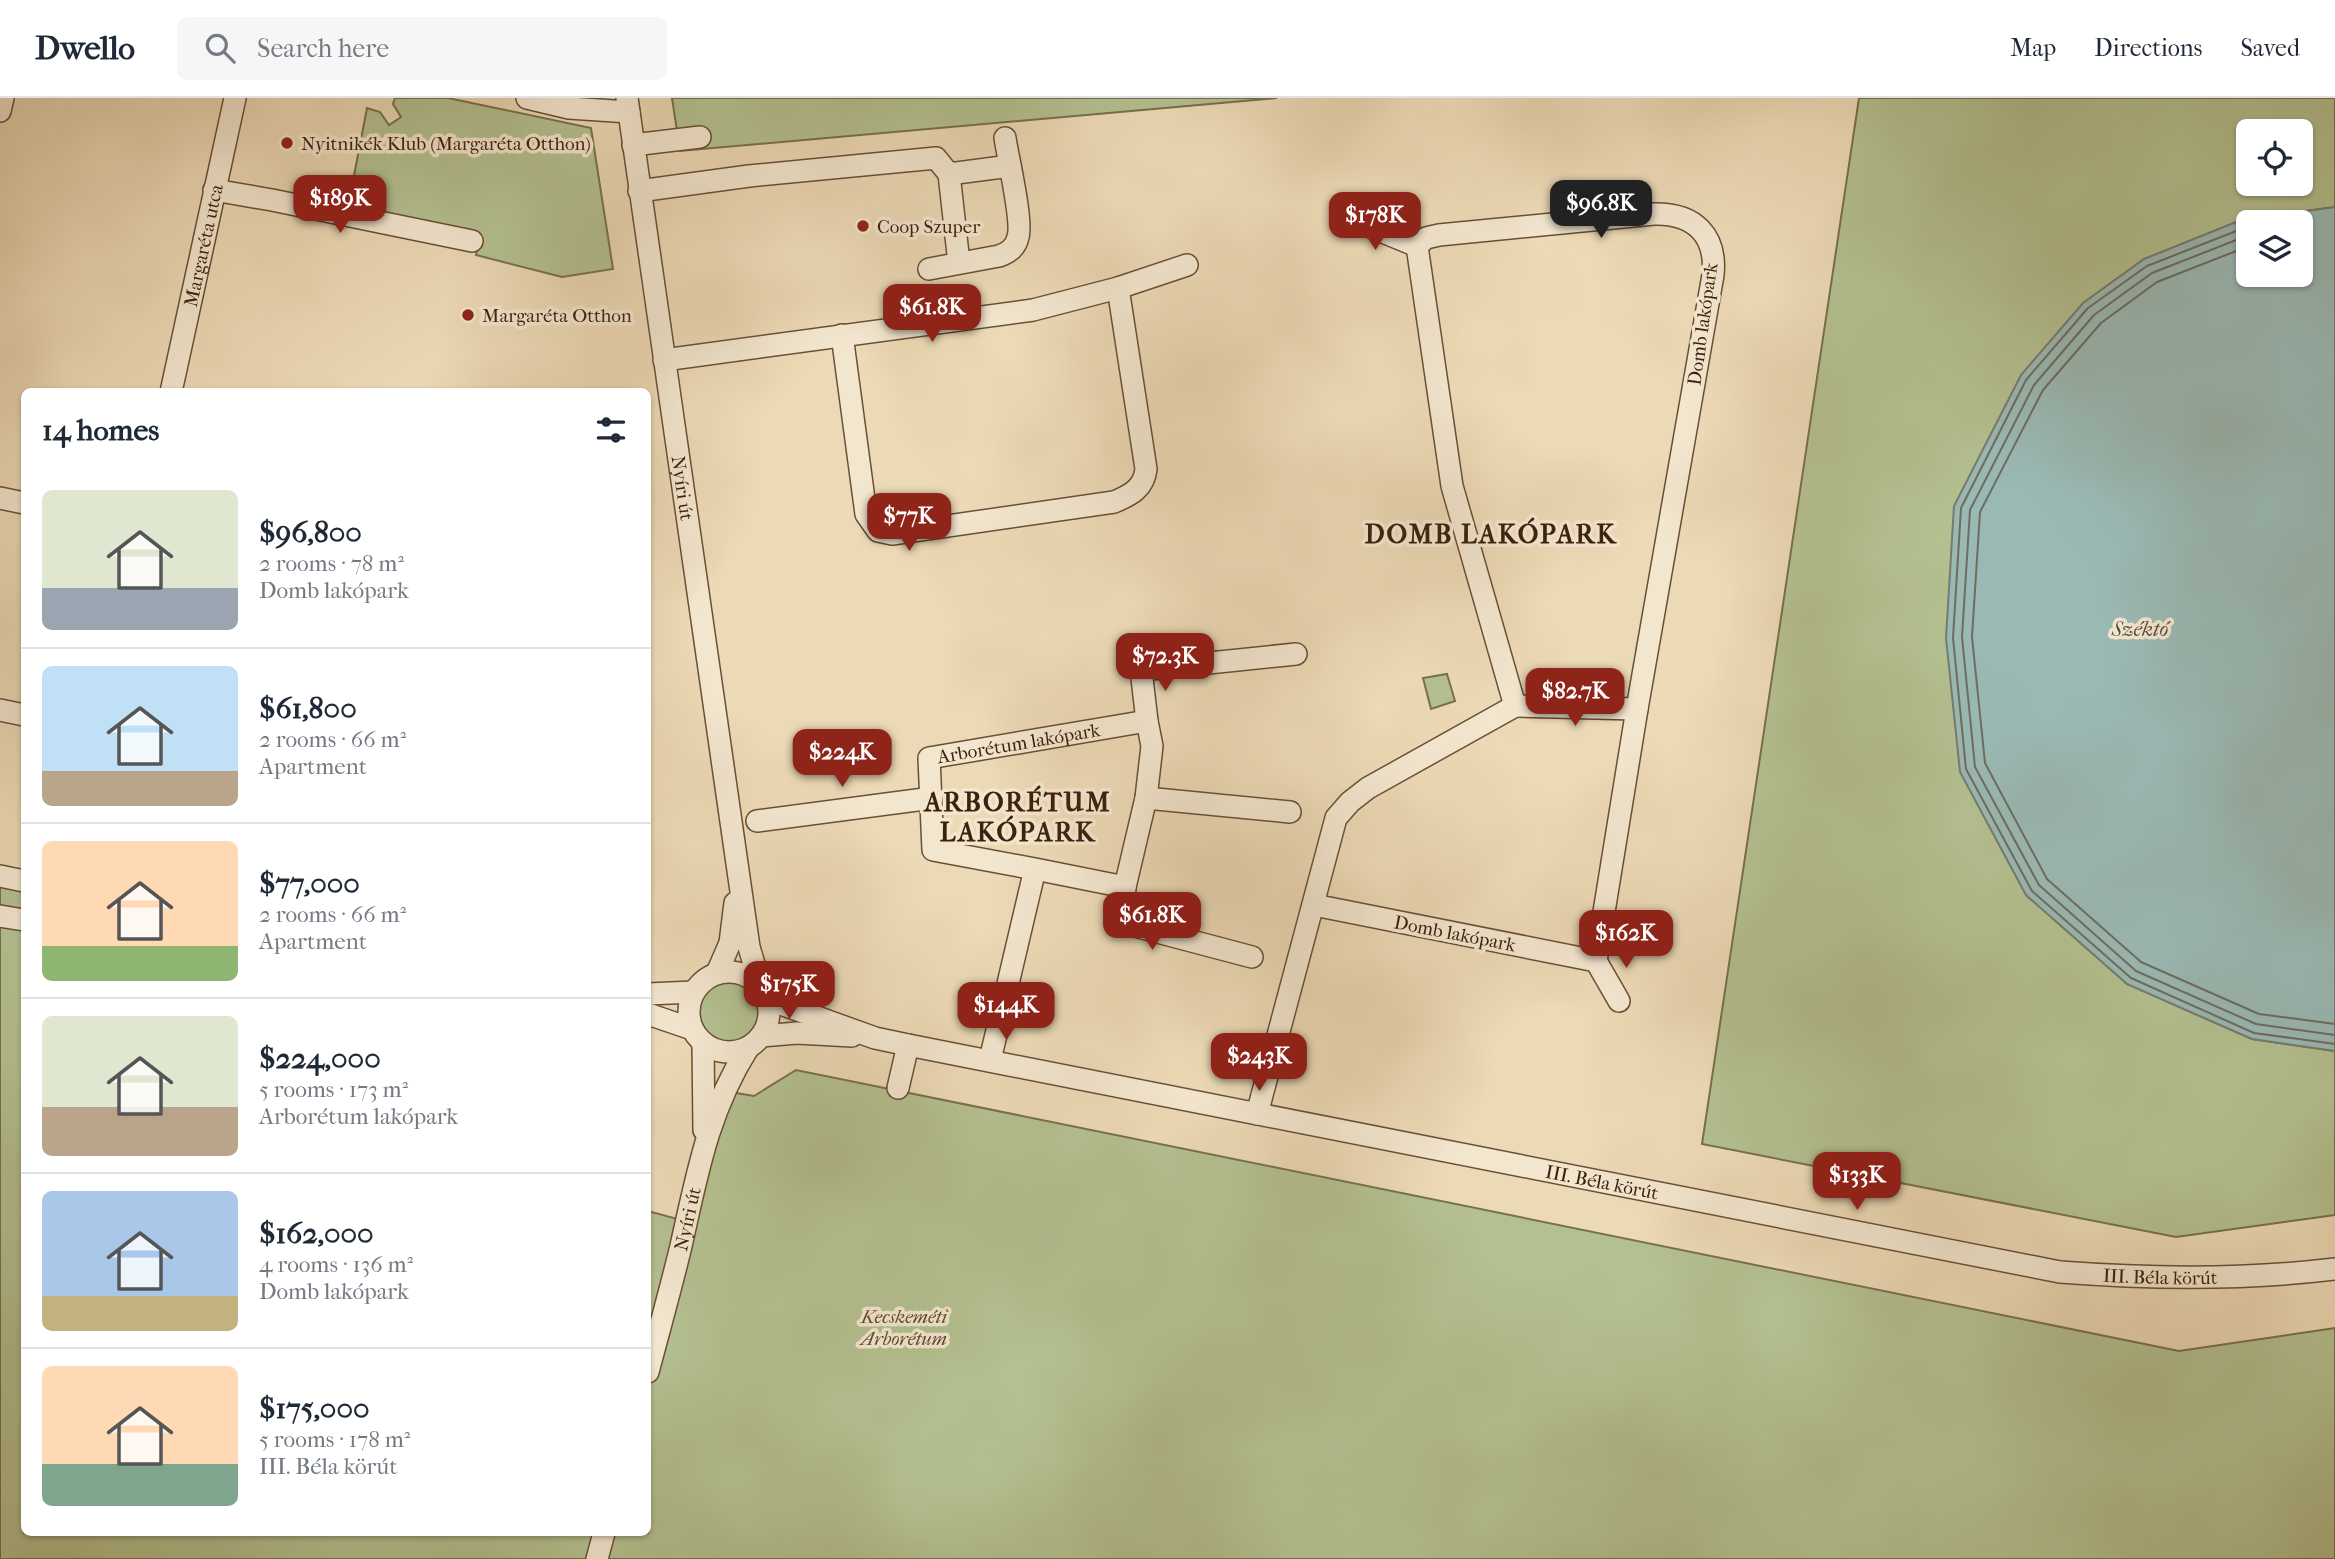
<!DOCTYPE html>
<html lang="en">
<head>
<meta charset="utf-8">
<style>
	body { margin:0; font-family:"IM FELL French Canon",serif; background:#f6f6f7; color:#1f2937; height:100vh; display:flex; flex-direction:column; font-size:26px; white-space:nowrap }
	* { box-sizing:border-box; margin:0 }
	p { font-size:23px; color:#747a83 }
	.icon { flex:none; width:38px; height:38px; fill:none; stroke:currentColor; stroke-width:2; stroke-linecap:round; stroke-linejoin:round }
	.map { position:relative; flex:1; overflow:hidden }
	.panel { position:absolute; left:21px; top:290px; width:630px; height:1148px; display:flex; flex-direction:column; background:#fff; border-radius:10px; box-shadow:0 2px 5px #0004 }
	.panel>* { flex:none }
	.tools { position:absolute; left:2236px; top:21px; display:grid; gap:14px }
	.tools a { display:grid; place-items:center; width:77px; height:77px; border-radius:10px; background:#fff; box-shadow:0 2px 5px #0004; font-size:35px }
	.price { position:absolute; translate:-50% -60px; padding:0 16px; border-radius:14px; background:#8f2418; color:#fff; font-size:23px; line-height:46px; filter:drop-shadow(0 2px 4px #0008) }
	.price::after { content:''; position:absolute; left:50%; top:42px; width:21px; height:16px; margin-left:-10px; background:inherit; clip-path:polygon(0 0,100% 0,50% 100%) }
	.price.selected { background:#222; color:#fff }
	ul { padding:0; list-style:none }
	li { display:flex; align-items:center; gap:21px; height:175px; padding:0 21px }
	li+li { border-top:2px solid #e0e1e3 }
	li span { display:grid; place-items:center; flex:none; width:196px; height:140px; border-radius:10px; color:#555 }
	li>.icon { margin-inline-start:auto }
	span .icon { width:84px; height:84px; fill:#fffc; stroke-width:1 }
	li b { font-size:30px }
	h2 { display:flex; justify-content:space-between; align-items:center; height:84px; padding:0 21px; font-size:30px }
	header { display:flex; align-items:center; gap:42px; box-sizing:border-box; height:98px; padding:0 35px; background:#fff; border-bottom:2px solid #e0e1e3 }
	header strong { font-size:33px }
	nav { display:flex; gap:38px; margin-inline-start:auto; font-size:24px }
	.search { width:490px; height:63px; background:#f6f6f7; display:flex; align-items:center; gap:18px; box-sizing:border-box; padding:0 24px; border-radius:10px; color:#747a83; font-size:26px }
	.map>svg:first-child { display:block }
	.green { fill:#b4c090; stroke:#78704e; stroke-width:2; fill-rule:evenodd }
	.water { fill:#9ab9b4; stroke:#757c71; stroke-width:2; fill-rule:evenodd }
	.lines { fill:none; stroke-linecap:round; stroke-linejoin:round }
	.shore { stroke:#6c6d60; stroke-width:2 }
	.minor-casing { stroke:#694f36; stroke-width:24 }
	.minor { stroke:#f3e6cf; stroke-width:21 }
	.poi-dot { fill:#8f2418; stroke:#f3e6cf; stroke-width:2.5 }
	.labels { text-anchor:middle; stroke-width:7; stroke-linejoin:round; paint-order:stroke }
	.poi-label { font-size:19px; fill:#3d210c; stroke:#f3e6cf; text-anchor:start }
	.street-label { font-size:19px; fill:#3d210c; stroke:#f3e6cf }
	.park-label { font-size:19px; font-style:italic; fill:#5b492d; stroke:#f3e6cf }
	.water-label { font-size:21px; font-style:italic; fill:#594f3e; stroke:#f3e6cf }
	.district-label { font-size:26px; font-weight:bold; letter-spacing:2px; fill:#3d210c; stroke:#f3e6cf }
</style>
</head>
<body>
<header>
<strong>Dwello</strong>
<div class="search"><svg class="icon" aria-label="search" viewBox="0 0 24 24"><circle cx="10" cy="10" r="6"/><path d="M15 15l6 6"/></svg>Search here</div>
<nav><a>Map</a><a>Directions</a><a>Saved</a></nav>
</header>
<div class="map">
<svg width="2335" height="1461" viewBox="0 0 2335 1461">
	<rect width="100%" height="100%" fill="#ecd9b5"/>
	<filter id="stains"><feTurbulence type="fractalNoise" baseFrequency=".00286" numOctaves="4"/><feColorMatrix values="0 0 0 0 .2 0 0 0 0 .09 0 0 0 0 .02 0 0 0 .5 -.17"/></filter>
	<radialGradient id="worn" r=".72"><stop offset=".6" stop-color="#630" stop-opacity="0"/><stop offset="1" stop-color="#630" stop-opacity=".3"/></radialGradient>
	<g class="green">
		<polygon points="395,0 448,0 591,30 613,171 562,179 476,157 479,139 303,104 307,84 351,93 367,10 380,14 389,27 401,19 393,6"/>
		<polygon points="672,0 1277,0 680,53"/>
		<path d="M1859,0H2335V109L2241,122L2026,797L2127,886L2252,941L2335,953V1117L2176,1139L1702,1046ZM2249,33H2301V86H2249Z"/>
		<polygon points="1447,576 1455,603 1431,611 1423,580"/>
		<polygon points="0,778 24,783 24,1435 648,1435 648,1113 692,1125 730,994 754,998 796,972 2179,1253 2335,1230 2335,1461 0,1461"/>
		<circle cx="729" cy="914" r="31"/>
	</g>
	<path class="water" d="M2335,109V953L2252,941L2127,886L2026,797L1960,674L1946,540L1954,408L2021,277L2083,205L2144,161L2241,122ZM2249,124H2301V177H2249Z"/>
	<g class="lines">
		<g class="shore">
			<polyline points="2249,128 2147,168 2088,210 2026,282 1961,410 1953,540 1966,671 2032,793 2131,880 2254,935 2335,946"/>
			<polyline points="2249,137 2152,175 2094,217 2034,287 1970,412 1962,539 1975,669 2039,787 2136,873 2256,926 2335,937"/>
			<polyline points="2249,148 2157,184 2101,225 2043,292 1980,414 1972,539 1985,665 2047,781 2141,864 2259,916 2335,926"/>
		</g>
		<g class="minor-casing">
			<g id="minor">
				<polyline points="527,0 569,10 629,14"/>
				<path id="s1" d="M627,0L749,849L761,890"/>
				<polyline points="0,13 3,0"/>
				<polyline points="633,47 700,39"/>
				<polyline points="949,76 959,165"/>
				<polyline points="214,92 272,102 472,143"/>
				<polyline points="639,93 749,78 936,60 949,76 1010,68"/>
				<polyline points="1351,121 1417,148"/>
				<path d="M929,171L999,158C1008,155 1016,149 1018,139C1023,123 1008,60 1005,40"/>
				<path d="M842,237L866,416L878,433L892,436L1114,404C1131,397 1144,390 1146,371L1118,190"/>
				<polyline points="664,262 1033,212 1118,190 1187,167"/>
				<path id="s2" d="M171,294L235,0"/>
				<polyline points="0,400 24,405"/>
				<polyline points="1515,608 1637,611"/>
				<polyline points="0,612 24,617"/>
				<polyline points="1147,623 1141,572 1296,556"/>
				<polyline points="1146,700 1290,714"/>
				<polyline points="757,723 932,700"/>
				<polyline points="0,778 24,783"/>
				<polyline points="1125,789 1123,817 1131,827 1252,859"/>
				<polyline points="0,818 24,822"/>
				<polyline points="1596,863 1619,903"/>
				<circle cx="729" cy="914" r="40"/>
				<polyline points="717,875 730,845 735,805"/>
				<polyline points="648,896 693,894"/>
				<path id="s3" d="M767,901L875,940L908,947L2060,1174C2152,1181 2244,1182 2335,1171"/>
				<polyline points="648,916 692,931"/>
				<polyline points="761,938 797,935 852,938"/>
				<polyline points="703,945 704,1032"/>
				<path id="s4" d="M990,962L1035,771L933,752L929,660L1147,623L1152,648L1146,700L1125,789L1035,771"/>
				<polyline points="898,990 908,947"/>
				<path d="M1257,1016L1336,720L1350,704L1368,690L1515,608L1452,388L1417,148L1426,140L1439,137L1654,116C1694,115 1717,137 1713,177L1637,611L1596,863L1314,807"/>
				<path id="s5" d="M648,1274C659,1232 671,1190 681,1148C697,1077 708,1013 748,950"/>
				<polyline points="597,1461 604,1435"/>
			</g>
		</g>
		<use href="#minor" class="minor"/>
	</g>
	<g class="poi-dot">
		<circle cx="287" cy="45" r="7"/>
		<circle cx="863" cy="128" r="7"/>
		<circle cx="468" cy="217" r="7"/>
	</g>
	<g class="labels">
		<g class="poi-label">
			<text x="301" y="52">Nyitnikék Klub (Margaréta Otthon)</text>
			<text x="877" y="135">Coop Szuper</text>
			<text x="482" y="224">Margaréta Otthon</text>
		</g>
		<g class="street-label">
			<text dy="7" stroke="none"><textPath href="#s2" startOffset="150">Margaréta utca</textPath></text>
			<text transform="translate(1702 226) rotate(-82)" y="7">Domb lakópark</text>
			<text dy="7" stroke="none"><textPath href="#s1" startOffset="394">Nyíri út</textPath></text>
			<text dy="7" stroke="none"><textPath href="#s4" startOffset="483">Arborétum lakópark</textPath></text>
			<text transform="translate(1455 835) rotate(11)" y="7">Domb lakópark</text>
			<text dy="7" stroke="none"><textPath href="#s3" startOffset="856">III. Béla körút</textPath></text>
			<text dy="7" stroke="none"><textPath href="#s5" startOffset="158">Nyíri út</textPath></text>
			<text dy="7" stroke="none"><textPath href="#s3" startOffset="1423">III. Béla körút</textPath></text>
		</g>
		<g class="park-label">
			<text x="904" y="1225">Kecskeméti<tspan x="904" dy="22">Arborétum</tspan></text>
		</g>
		<g class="water-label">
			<text x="2140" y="538">Széktó</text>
		</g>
		<g class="district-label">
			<text x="1491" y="445">DOMB LAKÓPARK</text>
			<text x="1018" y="713">ARBORÉTUM<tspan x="1018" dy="30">LAKÓPARK</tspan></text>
		</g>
	</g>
	<rect width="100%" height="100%" filter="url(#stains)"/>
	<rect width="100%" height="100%" fill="url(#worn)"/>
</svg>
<div class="tools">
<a><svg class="icon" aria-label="locate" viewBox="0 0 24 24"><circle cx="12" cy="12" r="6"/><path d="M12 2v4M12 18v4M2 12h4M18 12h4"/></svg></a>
<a><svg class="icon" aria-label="layers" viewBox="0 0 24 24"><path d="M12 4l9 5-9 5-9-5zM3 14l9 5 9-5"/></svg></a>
</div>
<b class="price" style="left:340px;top:137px">$189K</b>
<b class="price selected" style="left:1601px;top:142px">$96.8K</b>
<b class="price" style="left:1375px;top:154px">$178K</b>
<b class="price" style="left:932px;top:246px">$61.8K</b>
<b class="price" style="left:909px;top:455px">$77K</b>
<b class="price" style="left:1165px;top:595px">$72.3K</b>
<b class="price" style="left:1575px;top:630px">$82.7K</b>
<b class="price" style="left:842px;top:691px">$224K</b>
<b class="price" style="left:1152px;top:854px">$61.8K</b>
<b class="price" style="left:1626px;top:872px">$162K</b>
<b class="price" style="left:789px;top:923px">$175K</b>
<b class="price" style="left:1006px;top:944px">$144K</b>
<b class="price" style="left:1259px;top:995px">$243K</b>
<b class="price" style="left:1857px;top:1114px">$133K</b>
<section class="panel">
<h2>14 homes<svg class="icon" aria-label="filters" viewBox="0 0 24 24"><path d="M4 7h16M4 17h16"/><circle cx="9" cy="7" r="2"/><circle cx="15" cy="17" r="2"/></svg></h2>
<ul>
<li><span style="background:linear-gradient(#dfe7d0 70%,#9aa5b1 0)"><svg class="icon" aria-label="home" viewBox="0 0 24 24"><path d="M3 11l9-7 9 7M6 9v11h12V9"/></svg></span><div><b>$96,800</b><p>2 rooms · 78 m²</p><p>Domb lakópark</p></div></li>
<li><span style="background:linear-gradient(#bfe0f5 75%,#b9a48a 0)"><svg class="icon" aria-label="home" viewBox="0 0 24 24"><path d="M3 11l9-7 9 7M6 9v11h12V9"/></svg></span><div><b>$61,800</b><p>2 rooms · 66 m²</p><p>Apartment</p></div></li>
<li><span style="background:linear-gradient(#ffd9b3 75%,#8fb573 0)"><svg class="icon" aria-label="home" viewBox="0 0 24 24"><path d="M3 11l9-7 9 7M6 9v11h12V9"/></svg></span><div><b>$77,000</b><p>2 rooms · 66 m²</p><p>Apartment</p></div></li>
<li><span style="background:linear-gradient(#dfe7d0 65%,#b9a48a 0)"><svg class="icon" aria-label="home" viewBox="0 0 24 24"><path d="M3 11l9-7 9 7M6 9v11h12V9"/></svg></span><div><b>$224,000</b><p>5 rooms · 173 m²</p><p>Arborétum lakópark</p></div></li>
<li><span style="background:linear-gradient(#a9c7e8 75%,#c2b280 0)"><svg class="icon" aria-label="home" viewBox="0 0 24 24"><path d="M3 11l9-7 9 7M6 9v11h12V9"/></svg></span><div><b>$162,000</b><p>4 rooms · 136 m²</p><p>Domb lakópark</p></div></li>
<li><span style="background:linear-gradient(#ffd9b3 70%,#7fa58c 0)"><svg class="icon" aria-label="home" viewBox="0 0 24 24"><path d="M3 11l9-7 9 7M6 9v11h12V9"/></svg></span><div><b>$175,000</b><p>5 rooms · 178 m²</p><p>III. Béla körút</p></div></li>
</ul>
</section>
</div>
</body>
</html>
